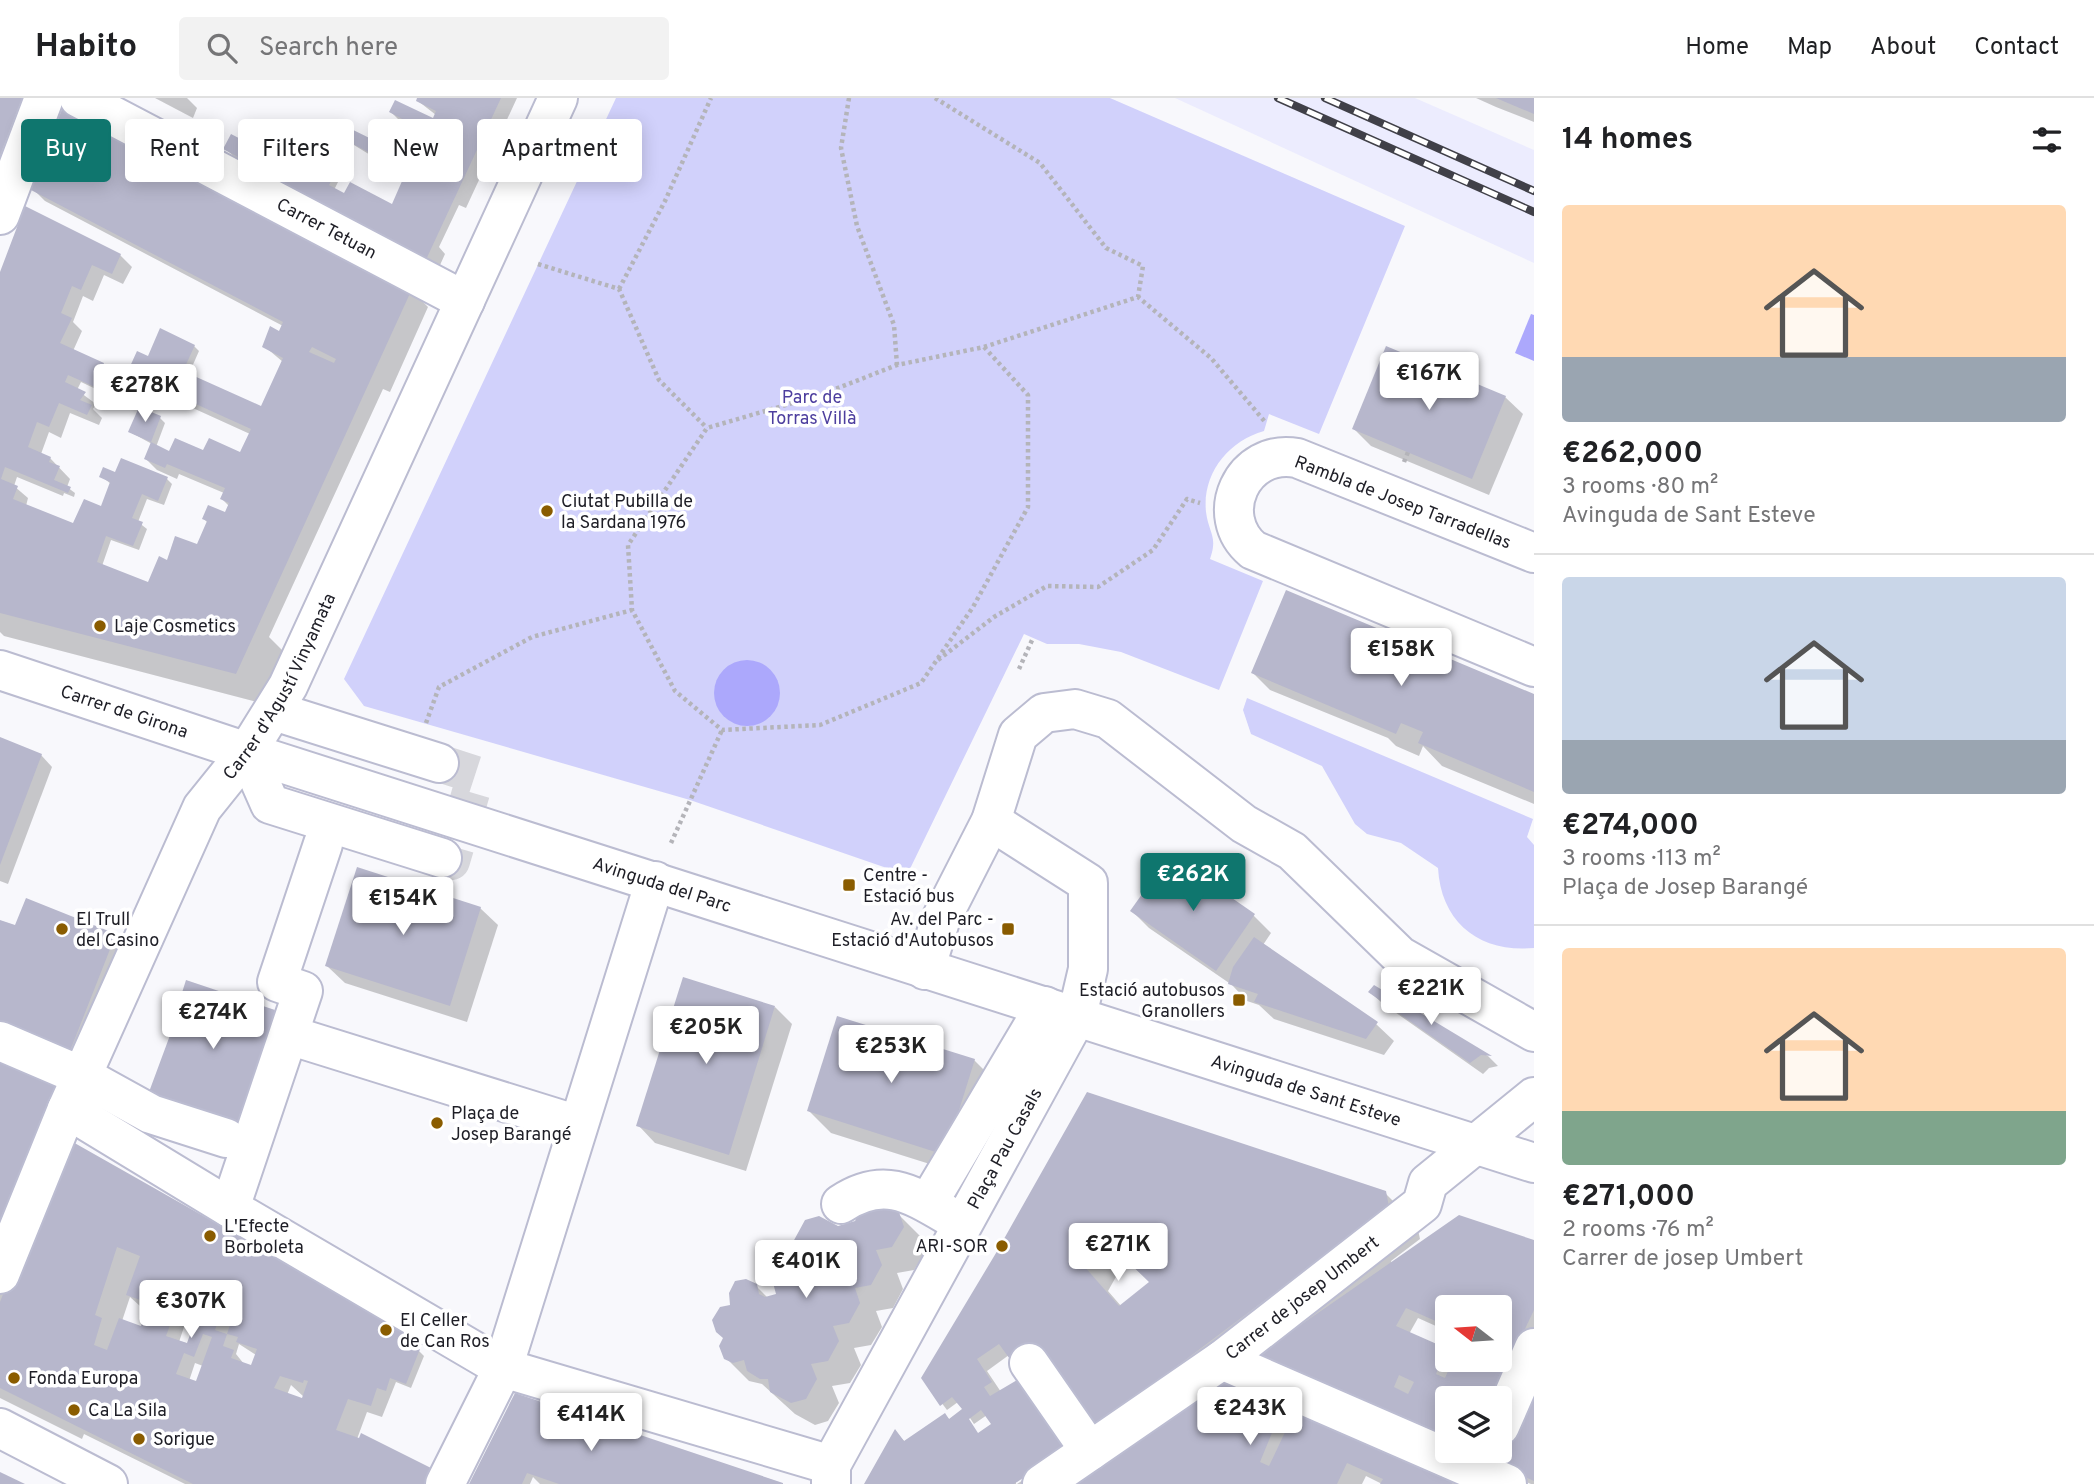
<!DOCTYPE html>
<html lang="en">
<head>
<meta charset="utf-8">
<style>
	body { margin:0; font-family:Overpass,sans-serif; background:#f2f2f2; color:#202124; height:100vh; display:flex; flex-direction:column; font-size:26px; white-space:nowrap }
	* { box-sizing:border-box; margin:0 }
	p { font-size:23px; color:#757577 }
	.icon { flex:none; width:38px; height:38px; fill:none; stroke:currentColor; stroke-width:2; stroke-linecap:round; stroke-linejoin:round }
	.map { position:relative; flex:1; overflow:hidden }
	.side { display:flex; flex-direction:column; background:#fff; width:560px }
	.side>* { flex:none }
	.guide { position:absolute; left:21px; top:21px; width:665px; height:63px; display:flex; gap:14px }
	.needle { width:46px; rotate:287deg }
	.fabs { position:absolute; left:1435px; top:1197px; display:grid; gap:14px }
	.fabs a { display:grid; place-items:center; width:77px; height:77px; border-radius:7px; background:#fff; box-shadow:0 4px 18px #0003; font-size:35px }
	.price { position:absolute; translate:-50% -60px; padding:0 16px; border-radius:7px; background:#fff; color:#222; font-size:23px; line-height:46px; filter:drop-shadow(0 2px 4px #0008) }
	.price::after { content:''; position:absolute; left:50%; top:42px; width:21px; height:16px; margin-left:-10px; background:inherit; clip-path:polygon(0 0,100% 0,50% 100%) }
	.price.current { background:#0f766e; color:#fff }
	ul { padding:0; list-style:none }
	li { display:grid; align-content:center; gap:14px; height:371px; padding:0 28px }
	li+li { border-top:2px solid #e0e0e0 }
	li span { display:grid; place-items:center; height:217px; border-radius:7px; color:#555 }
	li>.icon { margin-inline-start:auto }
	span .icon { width:126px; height:126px; fill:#fffc; stroke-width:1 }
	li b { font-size:30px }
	h2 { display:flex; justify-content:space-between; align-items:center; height:84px; padding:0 28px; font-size:30px }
	.pill { padding:0 24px; border-radius:7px; background:#fff; box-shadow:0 4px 18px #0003; font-size:24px; line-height:63px }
	.pill.current { background:#0f766e; color:#fff }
	header { display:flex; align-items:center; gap:42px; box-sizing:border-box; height:98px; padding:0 35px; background:#fff; border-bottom:2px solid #e0e0e0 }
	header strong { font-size:33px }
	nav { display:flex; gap:38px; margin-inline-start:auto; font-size:24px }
	.search { width:490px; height:63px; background:#f2f2f2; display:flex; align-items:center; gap:18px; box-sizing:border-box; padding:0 24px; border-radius:7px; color:#757577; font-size:26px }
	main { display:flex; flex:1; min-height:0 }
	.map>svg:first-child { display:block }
	.built { fill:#ececfe }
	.green { fill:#d1d1fb }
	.water { fill:#aca8fc }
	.shadow { fill:#0003; fill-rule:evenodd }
	.building { fill:#b7b7cc; fill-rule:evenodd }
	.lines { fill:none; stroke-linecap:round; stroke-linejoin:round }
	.minor-tunnel { stroke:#d7d7dc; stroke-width:38; stroke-dasharray:38 19; stroke-linecap:butt }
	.minor-casing { stroke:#bbbcd1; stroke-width:42 }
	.path { stroke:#b4b4b9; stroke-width:4.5; stroke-dasharray:3.5 3.5; stroke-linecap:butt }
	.minor { stroke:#fff; stroke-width:38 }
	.rail-casing { stroke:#404048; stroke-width:8 }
	.rail { stroke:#fff; stroke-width:5; stroke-dasharray:16; stroke-linecap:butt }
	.poi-dot { fill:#8a5c00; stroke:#fff; stroke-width:2.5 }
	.labels { text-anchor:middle; stroke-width:7; stroke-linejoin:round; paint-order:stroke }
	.street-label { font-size:18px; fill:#1e1e26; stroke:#fff }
	.park-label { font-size:18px; fill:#4d3e9e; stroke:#fff }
	.poi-label { font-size:18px; fill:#1e1e26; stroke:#fff; text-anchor:start }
</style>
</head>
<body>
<header>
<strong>Habito</strong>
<div class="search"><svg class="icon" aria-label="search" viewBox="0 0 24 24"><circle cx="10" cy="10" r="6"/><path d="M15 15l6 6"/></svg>Search here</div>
<nav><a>Home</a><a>Map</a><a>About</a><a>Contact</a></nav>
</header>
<main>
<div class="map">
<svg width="1534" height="1386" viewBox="0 0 1534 1386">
	<rect width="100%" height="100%" fill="#f8f8fc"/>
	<polygon class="built" points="1175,0 1415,0 1534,52 1534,165"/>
	<g class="green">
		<path d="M616,0H1110L1405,128L1319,336L1269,316L1264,333C1228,343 1202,376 1206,414C1209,436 1218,438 1210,461L1263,483L1219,592L1121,554L1079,546H1047L1024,536L907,777L690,702L364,608L344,581Z"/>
		<path d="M1247,600L1533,721L1527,739L1534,747V850C1480,855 1441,825 1438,770L1401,745L1367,736L1355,726L1322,668L1251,636L1243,612Z"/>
	</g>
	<g class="water">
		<polygon points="1531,216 1534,217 1534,263 1515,255"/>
		<circle cx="747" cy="595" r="33"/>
	</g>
	<g class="shadow">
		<polygon points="0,0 31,0 0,99"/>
		<polygon points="155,0 187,0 197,10 193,20"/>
		<polygon points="419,0 517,0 466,110 459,107 439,149 445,156 436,176 278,73 259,63 252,76 226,51 232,38 303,75 335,75 340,80 334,92 352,101 392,108 406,79 336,36 413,63 415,58 402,53 391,41 423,43 425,37 403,26 391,14 433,22 436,17 418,3"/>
		<polygon points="1476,0 1534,0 1534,24 1496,9"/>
		<polygon points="33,91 411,192 428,209 390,294 383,291 269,539 289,559 268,607 4,538 0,534 0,178 120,157 132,169 123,186 104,177 93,203 83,198 73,224 82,233 73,253 109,272 100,293 81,284 77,292 96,306 93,311 102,320 99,327 70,315 61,340 49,334 41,356 50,360 70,381 67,389 75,395 74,399 64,395 63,398 17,379 14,388 28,400 26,408 74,427 102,410 111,386 101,378 115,376 167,381 172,386 164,407 147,401 138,424 147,431 139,452 111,442 102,468 149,486 168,464 198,449 208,425 204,421 226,416 229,408 222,401 224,395 179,376 177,381 157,372 146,361 152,346 130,334 160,320 165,325 156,349 170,355 241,356 250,336 140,286 129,275 149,260 194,248 199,253 188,278 261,311 283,264 264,248 280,235 283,228 45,103"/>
		<polygon points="1505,299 1523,316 1489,397 1371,348 1354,331"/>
		<polygon points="1287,494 1534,597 1534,706 1442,668 1423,648 1419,658 1396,648 1388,640 1270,592 1253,575"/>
		<polygon points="0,641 41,657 52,669 8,786 0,783"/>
		<polygon points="1170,759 1254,818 1271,835 1263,847 1376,926 1394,943 1384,957 1274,921 1259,907 1247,903 1232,887 1149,830 1132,813"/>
		<polygon points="480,810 498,827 467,924 345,885 327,868"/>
		<polygon points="0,823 16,829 115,838 126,849 86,974 0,935"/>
		<polygon points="1370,894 1488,958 1498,968 1489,970 1483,976 1382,905"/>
		<polygon points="775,909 792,926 746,1073 655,1045 638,1027"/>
		<polygon points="274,913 291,931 256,1039 168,1011 151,994 178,922"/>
		<polygon points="974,962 997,985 968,1078 831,1035 809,1013"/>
		<path d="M0,964L67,1043L416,1240L421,1246L419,1253L424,1258L411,1290L396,1284L382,1319L367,1314L357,1341L445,1386H185L84,1336L82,1341L0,1300ZM130,1199L140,1208L149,1212L142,1230L122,1223ZM186,1223L196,1227L188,1247L179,1244ZM239,1246L256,1257L252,1270L244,1266L236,1256ZM195,1265L203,1268L197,1285L189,1283ZM291,1287L304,1299V1303L287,1297Z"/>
		<path d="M1088,996L1385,1095L1417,1127L1420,1141L1391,1163L1392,1166L1415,1150L1422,1153L1418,1148L1459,1119L1534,1144V1254L1531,1253L1500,1319V1300H1447V1349L1275,1273L1263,1262V1256L1278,1244L1258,1227L1184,1283L1190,1289L1111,1348L1094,1331L1045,1259L1025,1274L1009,1257L987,1273L1001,1294L1022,1281L1033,1293L1079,1361L1059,1374L1053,1368L1026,1386H1017L1055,1361L1053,1358L1016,1383V1386H866L896,1334L905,1344L945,1317L950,1322L964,1312L958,1304L947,1312L923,1280L999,1155ZM1126,1161L1151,1185L1121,1208L1108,1193ZM1447,1209H1500V1262H1447ZM1418,1220L1447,1233L1441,1246L1446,1252L1409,1236ZM968,1317L974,1326L987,1317L998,1333L990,1328L978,1336L966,1320Z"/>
		<polygon points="898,1116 921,1139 926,1153 914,1172 897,1175 903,1191 893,1210 876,1213 882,1229 871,1247 854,1250 861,1267 850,1285 832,1288 839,1305 828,1323 815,1327 795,1316 762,1286 749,1283 726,1260 732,1208 756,1188 768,1200 778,1197 799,1158 838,1130"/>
		<polygon points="1225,1281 1453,1382 1458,1386 1382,1386 1366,1378 1362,1386 1070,1386"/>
		<polygon points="1534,1296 1534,1386 1531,1386 1513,1378"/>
		<polygon points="516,1298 780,1386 540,1386 533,1379 530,1386 471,1386"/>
	</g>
	<g class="building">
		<polygon points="0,0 22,0 0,57"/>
		<polygon points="417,0 501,0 424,166 271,85 278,72 253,59 246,72 235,66 238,59 223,51 231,36 302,73 309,59 336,74 329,87 344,95 350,84 392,106 406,74 334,36 339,25 412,61 415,54 389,42 396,28 422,41 425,33 389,14 395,2 433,20 436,13 416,3"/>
		<polygon points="1496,0 1534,0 1534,16"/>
		<path d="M62,11L412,191L236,576L0,515V174L25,108L121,156L112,176L92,167L81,192L72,188L61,215L72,220L60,245L104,265L95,289L68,277L65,284L86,294L80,302L92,307L87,317L59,305L49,329L37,324L28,349L51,359L49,364L60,368L54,382L71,389L68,395L5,369L1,381L18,388L13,401L73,425L84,401L101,408L110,384L99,379L103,369L115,374L121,360L168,379L158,403L142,396L132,420L143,424L133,448L106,438L97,464L148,484L159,458L167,462L175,438L197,446L207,423L202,421L208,407L225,414L229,405L220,401L225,390L167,366L165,370L144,361L151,344L169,353L175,340L203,352L209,340L240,354L251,331L127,275L137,253L148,258L160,230L195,247L183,273L261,308L283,260L262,249L270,228L279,233L283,224L31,92ZM312,249L336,261L334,265L309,254Z"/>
		<polygon points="1386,248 1506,298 1472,381 1352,331"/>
		<polygon points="139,309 161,318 151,344 128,334"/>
		<polygon points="1286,492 1534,596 1534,694 1418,645 1423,634 1401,625 1396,636 1251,575"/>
		<polygon points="0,639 42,656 0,767"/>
		<polygon points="1170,757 1255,816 1216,873 1130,813"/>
		<polygon points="357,769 481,809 450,908 325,868"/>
		<polygon points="26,800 116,836 68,958 0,927 0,822 15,827"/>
		<polygon points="1254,839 1378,924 1366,941 1254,904 1258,896 1228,886 1233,869"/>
		<polygon points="683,879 775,908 729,1057 636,1028"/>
		<polygon points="186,882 275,912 239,1023 149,994 176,921 174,920"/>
		<polygon points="1374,887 1492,958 1481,957 1470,965 1368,894"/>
		<polygon points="837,918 975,961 945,1057 807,1013"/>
		<polygon points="0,962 58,986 0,1137"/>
		<path d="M1087,994L1386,1093L1389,1109L1092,1332L1012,1264L999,1246L977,1261L992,1284L984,1289L990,1298L1022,1279L1069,1349L1014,1386H864L895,1331L904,1343L945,1315L949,1321L962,1311L952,1299L940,1308L921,1280L996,1155ZM1094,1131L1149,1184L1119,1208L1077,1160ZM981,1312L991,1326L978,1335L969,1321Z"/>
		<path d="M64,1039L417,1239L414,1249L420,1251L406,1286L390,1280L386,1293L377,1290L371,1308L348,1301L336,1332L359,1340L361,1335L433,1371L425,1386H193L0,1290V1204ZM117,1149L140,1158L126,1197L149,1205L141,1228L119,1220L107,1252L94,1247L102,1220L95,1217ZM175,1213L196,1220L187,1245L166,1238ZM220,1217L232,1221L227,1236L238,1239L236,1244L257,1251L251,1267L231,1260L234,1252L223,1248L227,1236L215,1232ZM203,1236L212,1239L196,1283L176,1276L184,1255L194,1259ZM280,1278L303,1285L304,1282L308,1283L302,1300L274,1290Z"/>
		<polygon points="879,1103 899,1114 904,1129 892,1149 876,1152 882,1167 871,1187 855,1190 860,1205 849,1225 833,1228 839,1243 828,1263 811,1266 817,1281 806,1301 791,1305 770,1294 768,1281 760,1281 747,1273 744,1262 733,1265 724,1261 719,1248 723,1240 716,1234 712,1222 720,1209 730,1207 729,1195 735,1183 746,1181 757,1186 759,1196 765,1199 776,1196 772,1181 782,1161 797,1157 793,1144 805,1122 819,1118 838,1128 855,1123 863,1106"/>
		<path d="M1459,1117L1534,1142V1212L1492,1300H1447V1344L1260,1259L1282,1240ZM1447,1209H1500V1262H1453L1445,1280L1436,1276L1447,1251ZM1406,1210L1447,1228L1439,1247L1396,1228ZM1399,1277L1414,1284L1408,1296L1394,1289Z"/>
		<path d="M1225,1279L1454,1380L1452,1386H1380L1383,1381L1347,1365L1337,1386H1067ZM1276,1325L1287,1330L1269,1368L1260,1364Z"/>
		<polygon points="1534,1292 1534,1383 1499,1367"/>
		<polygon points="515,1295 783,1385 783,1386 559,1386 527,1375 522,1386 469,1386"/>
		<polygon points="0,1374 25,1386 0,1386"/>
	</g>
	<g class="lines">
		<polyline class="minor-tunnel" points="439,665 476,677 451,763 442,760"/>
		<g class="minor-casing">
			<g id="minor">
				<path id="s1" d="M79,0L465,203"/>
				<polyline points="0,117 44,0"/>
				<path d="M1534,455L1297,360C1242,350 1212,418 1253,452L1534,569"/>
				<path id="s2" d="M0,572L247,654L1534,1065"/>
				<polyline points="274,613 439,665"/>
				<polyline points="247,654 270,706 442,760"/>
				<polyline points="925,872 940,823 991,723 1018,637 1044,615 1075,611 1108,621 1244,726 1292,753 1400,858 1534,934"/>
				<polyline points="289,937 578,1027"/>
				<polyline points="0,943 84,979 151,1016 226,1040"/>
				<polyline points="67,1011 230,1110 503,1270 831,1367"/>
				<polyline points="928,1105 1045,908"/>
				<path d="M841,1106C883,1078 910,1095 949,1118"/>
				<polyline points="230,1110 303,893 277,884 323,746"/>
				<path id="s3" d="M0,1176L67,1011L202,710L247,654L288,588L558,0"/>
				<polyline points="1222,1262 1507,1386"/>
				<polyline points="1029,1265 1090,1353"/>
				<polyline points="1500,1328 1534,1250"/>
				<polyline points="0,1330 108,1386"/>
				<polyline points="445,1386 503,1270 655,783"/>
				<path id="s4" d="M831,1386V1367L1077,918L1088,871V785L991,723"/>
				<path id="s5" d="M1042,1386L1222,1262L1422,1106L1428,1085L1534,999"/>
			</g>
		</g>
		<g class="path">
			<polyline points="849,0 841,50 857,128 894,227 897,267"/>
			<polyline points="935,0 1040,65 1106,150 1143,168 1138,199"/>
			<polyline points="538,166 619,191 659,282 707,330"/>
			<polyline points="619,191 665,103 711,0"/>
			<polyline points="984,249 1028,297 1028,409 973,509 921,585 820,627 722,632 675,593 632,512 628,447 707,330 820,297 897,267 984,249 1138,199 1211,260 1266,325"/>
			<polyline points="1404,364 1408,354"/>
			<polyline points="938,562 994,519 1047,488 1098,489 1153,452 1187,401 1200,405"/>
			<polyline points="1019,571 1033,540"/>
			<polyline points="426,625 439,589 532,539 632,512"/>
			<polyline points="671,745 722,632"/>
		</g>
		<use href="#minor" class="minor"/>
		<g class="rail-casing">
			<g id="rail">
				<polyline points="1278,0 1534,114"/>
				<polyline points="1325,0 1534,93"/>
			</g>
		</g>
		<use href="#rail" class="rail"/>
	</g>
	<g class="poi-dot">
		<circle cx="547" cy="413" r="7"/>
		<circle cx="100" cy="528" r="7"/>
		<rect x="842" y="780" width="14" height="14" rx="3.5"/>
		<circle cx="62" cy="831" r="7"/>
		<rect x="1001" y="824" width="14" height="14" rx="3.5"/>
		<rect x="1232" y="895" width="14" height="14" rx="3.5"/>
		<circle cx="437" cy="1025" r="7"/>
		<circle cx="210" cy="1138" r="7"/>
		<circle cx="1002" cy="1148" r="7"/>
		<circle cx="386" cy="1232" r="7"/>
		<circle cx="14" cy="1280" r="7"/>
		<circle cx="74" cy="1312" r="7"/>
		<circle cx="139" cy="1341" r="7"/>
	</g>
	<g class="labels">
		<g class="street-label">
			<text dy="6" stroke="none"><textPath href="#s1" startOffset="280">Carrer Tetuan</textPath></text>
			<text transform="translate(1403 404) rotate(21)" y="6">Rambla de Josep Tarradellas</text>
			<text dy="6" stroke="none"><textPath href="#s3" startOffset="653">Carrer d'Agustí Vinyamata</textPath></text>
			<text dy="6" stroke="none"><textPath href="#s2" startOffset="131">Carrer de Girona</textPath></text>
			<text dy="6" stroke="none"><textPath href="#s2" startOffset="696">Avinguda del Parc</textPath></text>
			<text dy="6" stroke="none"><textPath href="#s2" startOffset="1372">Avinguda de Sant Esteve</textPath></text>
			<text dy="6" stroke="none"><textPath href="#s4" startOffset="380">Plaça Pau Casals</textPath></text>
			<text dy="6" stroke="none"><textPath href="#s5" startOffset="320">Carrer de josep Umbert</textPath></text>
		</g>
		<g class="park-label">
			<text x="812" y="305">Parc de<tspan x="812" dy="21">Torras Villà</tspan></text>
		</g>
		<g class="poi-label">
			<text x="561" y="409">Ciutat Pubilla de<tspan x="561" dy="21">la Sardana 1976</tspan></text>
			<text x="114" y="534">Laje Cosmetics</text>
			<text x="863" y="783">Centre -<tspan x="863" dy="21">Estació bus</tspan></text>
			<text x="76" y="827">El Trull<tspan x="76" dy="21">del Casino</tspan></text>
			<text x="994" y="827" text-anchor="end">Av. del Parc -<tspan x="994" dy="21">Estació d'Autobusos</tspan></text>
			<text x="1225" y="898" text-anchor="end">Estació autobusos<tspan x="1225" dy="21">Granollers</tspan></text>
			<text x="451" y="1021">Plaça de<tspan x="451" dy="21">Josep Barangé</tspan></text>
			<text x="224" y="1134">L'Efecte<tspan x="224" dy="21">Borboleta</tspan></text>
			<text x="988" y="1154" text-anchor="end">ARI-SOR</text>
			<text x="400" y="1228">El Celler<tspan x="400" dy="21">de Can Ros</tspan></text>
			<text x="28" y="1286">Fonda Europa</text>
			<text x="88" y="1318">Ca La Sila</text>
			<text x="153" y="1347">Sorigue</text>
		</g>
	</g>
</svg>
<div class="fabs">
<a><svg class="needle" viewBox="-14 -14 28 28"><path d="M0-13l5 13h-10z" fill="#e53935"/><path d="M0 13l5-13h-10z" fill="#757577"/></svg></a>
<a><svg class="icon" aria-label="layers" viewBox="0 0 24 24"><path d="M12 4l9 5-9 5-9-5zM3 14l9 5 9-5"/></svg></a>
</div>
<b class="price" style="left:1429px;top:314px">€167K</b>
<b class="price" style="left:145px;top:326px">€278K</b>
<b class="price" style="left:1401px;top:590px">€158K</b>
<b class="price current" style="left:1193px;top:815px">€262K</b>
<b class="price" style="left:403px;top:839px">€154K</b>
<b class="price" style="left:1431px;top:929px">€221K</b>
<b class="price" style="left:213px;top:953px">€274K</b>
<b class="price" style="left:706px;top:968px">€205K</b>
<b class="price" style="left:891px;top:987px">€253K</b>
<b class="price" style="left:1118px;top:1185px">€271K</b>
<b class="price" style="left:806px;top:1202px">€401K</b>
<b class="price" style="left:191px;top:1242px">€307K</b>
<b class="price" style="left:1250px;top:1349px">€243K</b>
<b class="price" style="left:591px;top:1355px">€414K</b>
<div class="guide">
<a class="pill current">Buy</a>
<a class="pill">Rent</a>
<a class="pill">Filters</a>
<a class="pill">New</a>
<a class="pill">Apartment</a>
</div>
</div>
<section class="side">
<h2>14 homes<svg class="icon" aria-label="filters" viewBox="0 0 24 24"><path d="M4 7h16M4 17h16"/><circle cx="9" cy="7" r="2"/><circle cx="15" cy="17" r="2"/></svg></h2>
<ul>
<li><span style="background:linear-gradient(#ffd9b3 70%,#9aa5b1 0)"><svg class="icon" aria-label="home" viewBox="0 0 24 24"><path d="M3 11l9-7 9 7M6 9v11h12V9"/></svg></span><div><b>€262,000</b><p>3 rooms · 80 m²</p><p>Avinguda de Sant Esteve</p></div></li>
<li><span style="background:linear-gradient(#c9d6e8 75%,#9aa5b1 0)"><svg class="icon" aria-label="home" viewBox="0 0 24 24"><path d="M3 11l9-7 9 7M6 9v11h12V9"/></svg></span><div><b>€274,000</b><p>3 rooms · 113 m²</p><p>Plaça de Josep Barangé</p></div></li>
<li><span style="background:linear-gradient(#ffd9b3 75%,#7fa58c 0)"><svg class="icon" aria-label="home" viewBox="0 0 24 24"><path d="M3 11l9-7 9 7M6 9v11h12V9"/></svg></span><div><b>€271,000</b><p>2 rooms · 76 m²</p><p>Carrer de josep Umbert</p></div></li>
</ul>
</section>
</main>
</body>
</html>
